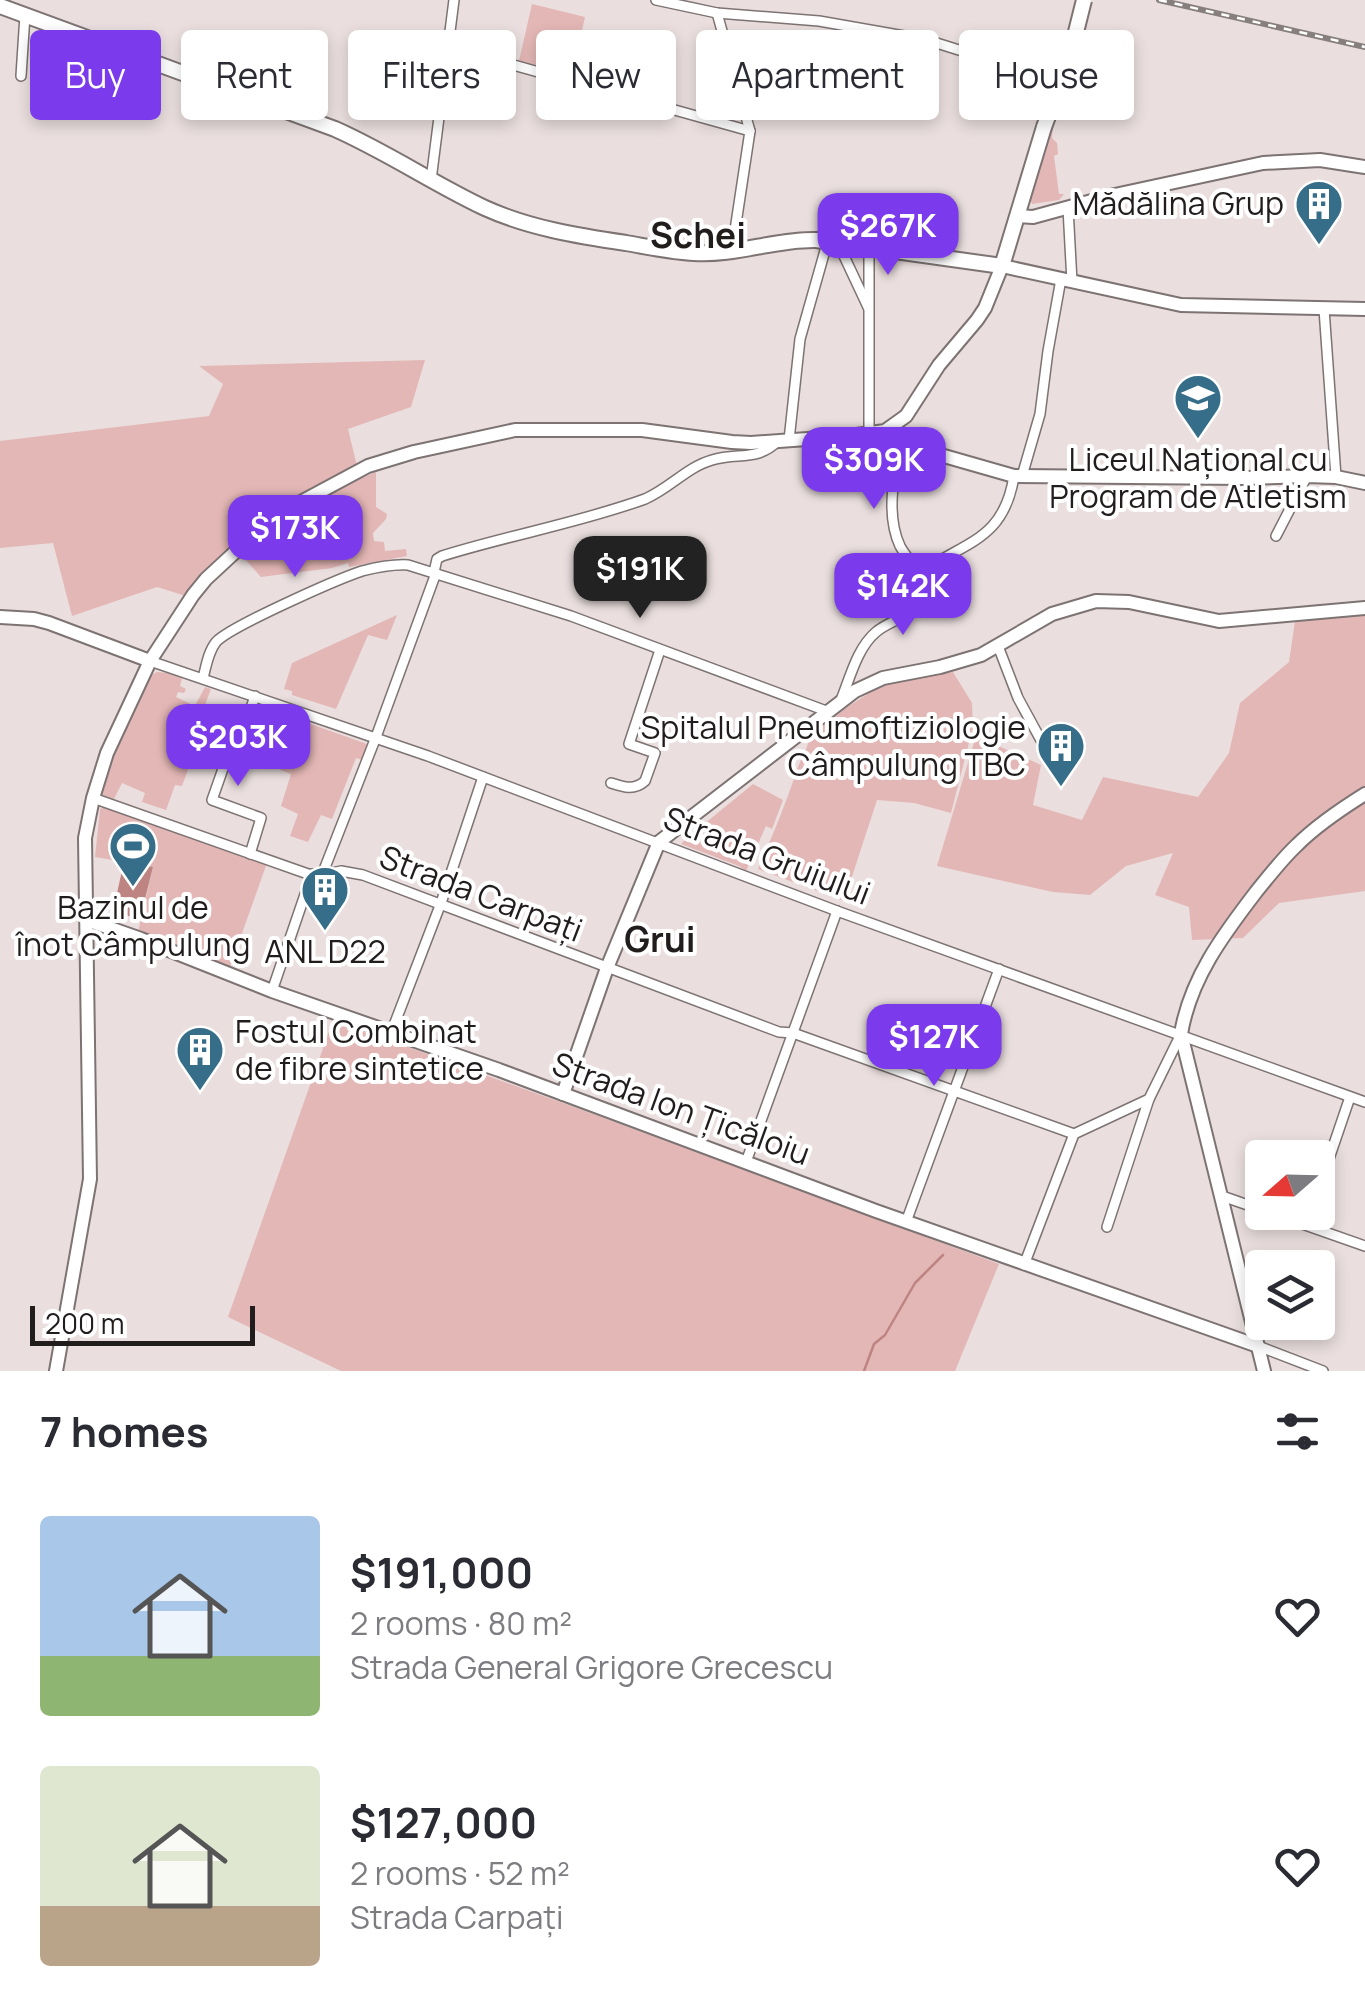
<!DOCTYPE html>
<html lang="en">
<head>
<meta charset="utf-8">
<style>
	body { margin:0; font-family:Manrope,sans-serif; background:#f7f7f7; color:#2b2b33; height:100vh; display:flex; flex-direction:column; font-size:38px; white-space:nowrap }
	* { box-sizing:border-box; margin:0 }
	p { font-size:32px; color:#7c7c81 }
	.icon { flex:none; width:55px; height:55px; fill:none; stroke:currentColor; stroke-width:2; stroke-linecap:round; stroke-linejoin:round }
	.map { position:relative; height:1371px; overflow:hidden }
	.panel { display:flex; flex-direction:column; background:#fff; flex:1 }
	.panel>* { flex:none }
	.banner { position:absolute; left:30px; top:30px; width:1305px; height:90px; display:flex; gap:20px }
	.needle { width:65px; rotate:250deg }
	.buttons { position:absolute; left:1245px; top:1140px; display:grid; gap:20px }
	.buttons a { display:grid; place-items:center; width:90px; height:90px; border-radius:10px; background:#fff; box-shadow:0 5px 15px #0003; font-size:50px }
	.scale { position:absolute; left:30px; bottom:25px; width:225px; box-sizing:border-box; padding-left:10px; border:5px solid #211d1d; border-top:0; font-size:28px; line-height:35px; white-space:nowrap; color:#211d1d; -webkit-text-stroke:8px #fff; paint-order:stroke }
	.price { position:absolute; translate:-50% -85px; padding:0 22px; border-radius:20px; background:#7c3aed; color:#fff; font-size:32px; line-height:65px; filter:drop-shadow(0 2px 5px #0008) }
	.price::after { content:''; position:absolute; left:50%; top:60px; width:30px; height:22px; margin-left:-15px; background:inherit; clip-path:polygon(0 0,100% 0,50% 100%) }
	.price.on { background:#222; color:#fff }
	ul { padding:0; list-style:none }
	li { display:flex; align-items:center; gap:30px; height:250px; padding:0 40px }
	li span { display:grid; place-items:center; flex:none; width:280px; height:200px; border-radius:10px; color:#555 }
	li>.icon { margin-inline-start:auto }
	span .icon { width:120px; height:120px; fill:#fffc; stroke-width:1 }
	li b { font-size:42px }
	h2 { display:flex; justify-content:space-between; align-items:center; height:120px; padding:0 40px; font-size:42px }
	.chip { padding:0 35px; border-radius:10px; background:#fff; box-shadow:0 5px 15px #0003; font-size:35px; line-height:90px }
	.chip.on { background:#7c3aed; color:#fff }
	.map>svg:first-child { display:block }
	.green { fill:#e3b7b5 }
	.water { fill:#bd8482 }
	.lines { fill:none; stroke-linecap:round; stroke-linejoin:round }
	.stream { stroke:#bd8482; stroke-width:2.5 }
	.street-casing { stroke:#7d7373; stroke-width:12 }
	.secondary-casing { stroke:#7d7373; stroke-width:16 }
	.primary-casing { stroke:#7d7373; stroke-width:18 }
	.street { stroke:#fff; stroke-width:9 }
	.secondary { stroke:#fff; stroke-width:12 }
	.primary { stroke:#fff; stroke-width:14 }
	.rail-casing { stroke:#867f7e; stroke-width:6 }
	.rail { stroke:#fff; stroke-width:2.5; stroke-dasharray:8; stroke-linecap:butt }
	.primary-bridge-casing { stroke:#7d7373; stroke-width:18; stroke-linecap:butt }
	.primary-bridge { stroke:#fff; stroke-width:14 }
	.labels { text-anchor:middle; stroke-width:8; stroke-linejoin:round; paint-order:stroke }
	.poi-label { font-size:32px; fill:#211d1d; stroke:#fff }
	.street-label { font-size:32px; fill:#211d1d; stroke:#fff }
	.neighbourhood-label { font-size:35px; font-weight:bold; fill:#211d1d; stroke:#fff }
</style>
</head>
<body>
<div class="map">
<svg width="1365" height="1371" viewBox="0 0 1365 1371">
	<rect width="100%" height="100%" fill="#eadfde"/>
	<g class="green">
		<polygon points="532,4 585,17 572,73 519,61"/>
		<polygon points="1051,125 1053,126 1052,138 1057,143 1058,154 1054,156 1059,194 1064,194 1059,200 1032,204 1029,197"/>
		<path d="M425,360L411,407L348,429L357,466C294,499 227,535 186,596L157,587L72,616L53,543L0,548V441L209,416L223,384L199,366Z"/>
		<path d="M376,472V507L387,514L386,519L373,533L374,541L384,542L385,551L406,549L407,556L349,567L348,563L332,568L261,577L243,557C284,524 327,493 376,472Z"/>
		<polygon points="397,615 387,640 368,635 336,709 292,695 292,691 284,689 292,663"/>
		<polygon points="1365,615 1365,891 1279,903 1243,938 1192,940 1189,907 1155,895 1173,853 1126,866 1090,895 1053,892 937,866 976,736 1041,765 1033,805 1082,820 1103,777 1198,797 1229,753 1240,703 1289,662 1295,621"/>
		<polygon points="157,672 169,673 182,678 180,686 186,689 184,693 178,692 176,697 195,706 205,687 211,689 200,718 206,721 182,786 175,785 166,810 142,802 145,793 122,783 114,799 99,794 123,731 150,676"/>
		<path d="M953,672L972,703L973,727L951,813L914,803L877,800L844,901L758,869C772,837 785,806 796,773C800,759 807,751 810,736L847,707L887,682Z"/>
		<polygon points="260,706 367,744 362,760 356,758 332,819 321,815 308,842 290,836 298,814 281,806 291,774 255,760 270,720 257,715"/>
		<polygon points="753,784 783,800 772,829 766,826 746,871 739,866 681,844 687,838"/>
		<polygon points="106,806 267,863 230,967 138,932 153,867 95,857 100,809"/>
		<polygon points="333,1020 574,1107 999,1264 955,1371 341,1371 228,1317"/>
	</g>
	<polygon class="water" points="124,861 153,867 140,919 113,912"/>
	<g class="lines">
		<polyline class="stream" points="864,1371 874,1344 885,1335 915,1283 943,1255"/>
		<g class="street-casing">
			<g id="street">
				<polyline points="656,0 717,13 819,21 927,40 978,56 1036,80 1066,96"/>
				<polyline points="717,13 750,131 732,250"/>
				<polyline points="449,47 750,131"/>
				<polyline points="21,76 25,15"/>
				<polyline points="431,180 454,0"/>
				<polyline points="1068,208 1072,282"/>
				<polyline points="837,241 868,307"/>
				<polyline points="869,247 869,434"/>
				<polyline points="1324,309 1336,477"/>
				<polyline points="789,440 800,339 828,240"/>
				<polyline points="1022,476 1040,414 1048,351 1061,279"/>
				<polyline points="1276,536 1307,476"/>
				<path d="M434,572L437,559L442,556C509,535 579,523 645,499C669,489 687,467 712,460C739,452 756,462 778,441"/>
				<path d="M920,573C966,541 1004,540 1014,476"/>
				<polyline points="998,646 1018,698 1055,766"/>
				<polyline points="150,661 428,756 837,911 1365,1102"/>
				<path d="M203,678C206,667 208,652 216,642C231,626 338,579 362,571C378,567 392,564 408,565L571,616L829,712"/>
				<path d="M841,700C850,678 857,648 876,632C891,619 919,616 922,594C925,572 909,563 900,546C885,514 894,471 903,439"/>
				<path d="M611,783C623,787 634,791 645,781L655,753L629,744L660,650"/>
				<polyline points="93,798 308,874 322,875 341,871 363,875 779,1032 793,1033 1074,1134"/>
				<polyline points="250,854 261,818 212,800 237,729 245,726 255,696"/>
				<polyline points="322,875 376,737 436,573"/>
				<polyline points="272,991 312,874"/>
				<polyline points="391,1033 441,903 483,777"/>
				<polyline points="746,1162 837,911"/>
				<polyline points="1318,1191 1350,1097"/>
				<polyline points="1222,1196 1262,1210"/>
				<polyline points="1268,1212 1365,1246"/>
				<polyline points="906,1222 999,969"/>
				<polyline points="1107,1227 1149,1099"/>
				<polyline points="1024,1265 1074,1134 1149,1099 1181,1034"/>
				<polyline points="1258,1346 1323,1371"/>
			</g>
		</g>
		<g class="secondary-casing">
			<g id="secondary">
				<polyline points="1017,216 1033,217 1110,196 1263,163 1320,160 1365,167"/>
				<polyline points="885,431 930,452 1014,476 1245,478 1307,476 1336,477 1365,483"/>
				<polyline points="0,617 34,619 49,623 150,661"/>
				<polyline points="87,920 141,939 272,991 499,1070 876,1211 1258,1346"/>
				<polyline points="563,1094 607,968 659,842 855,691 883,678 940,667 981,655 1052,614 1096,601 1129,602 1219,621 1365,608"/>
				<polyline points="56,1371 90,1179 85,838 93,798 107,753 150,661 193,595 206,579 247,541 299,503 368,466 414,452 515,430 642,430 732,442 751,443 849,436 885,431 906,416 939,365 977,320 985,308 1002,266 1181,305 1365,309"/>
				<path d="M1264,1371L1181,1034C1190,979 1223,935 1256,892C1269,876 1282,859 1297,845C1317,825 1341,809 1365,794"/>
			</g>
		</g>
		<g class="primary-casing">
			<path id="primary" d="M0,6L335,129C387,152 434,184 485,208C529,228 578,236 626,243C649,247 672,252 694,253C735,256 775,239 816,240L1002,266L1044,127"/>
		</g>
		<use href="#street" class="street"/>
		<use href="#secondary" class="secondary"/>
		<use href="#primary" class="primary"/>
		<g class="rail-casing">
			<polyline id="rail" points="1159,0 1365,47"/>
		</g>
		<use href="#rail" class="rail"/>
		<g class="primary-bridge-casing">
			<polyline id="primary-bridge" points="1044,127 1069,60 1084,0"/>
		</g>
		<use href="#primary-bridge" class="primary-bridge"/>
	</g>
	<defs>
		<g id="building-pin" transform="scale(2.5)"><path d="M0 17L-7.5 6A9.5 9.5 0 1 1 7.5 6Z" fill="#366d88" stroke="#fff"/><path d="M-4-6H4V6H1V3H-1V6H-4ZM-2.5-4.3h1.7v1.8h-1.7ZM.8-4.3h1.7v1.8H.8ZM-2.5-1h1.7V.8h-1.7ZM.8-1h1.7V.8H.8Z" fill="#fff"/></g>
		<g id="university-pin" transform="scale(2.5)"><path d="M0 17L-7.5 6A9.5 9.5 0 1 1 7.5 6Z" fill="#366d88" stroke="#fff"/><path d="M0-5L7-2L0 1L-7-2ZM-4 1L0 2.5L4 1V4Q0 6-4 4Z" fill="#fff"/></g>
		<g id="stadium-pin" transform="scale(2.5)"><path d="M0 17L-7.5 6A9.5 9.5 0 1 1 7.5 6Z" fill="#366d88" stroke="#fff"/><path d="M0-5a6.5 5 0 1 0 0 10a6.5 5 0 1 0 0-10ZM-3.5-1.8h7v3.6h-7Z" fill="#fff"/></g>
	</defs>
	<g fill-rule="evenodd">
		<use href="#building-pin" x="1319" y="204"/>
		<use href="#university-pin" x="1198" y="398"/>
		<use href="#building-pin" x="1061" y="746"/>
		<use href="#stadium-pin" x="133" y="846"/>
		<use href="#building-pin" x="325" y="890"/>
		<use href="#building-pin" x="200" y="1050"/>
	</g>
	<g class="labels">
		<g class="poi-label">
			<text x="1284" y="215" text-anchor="end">Mădălina Grup</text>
			<text x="1198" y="471">Liceul Național cu<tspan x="1198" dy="37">Program de Atletism</tspan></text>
			<text x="1026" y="739" text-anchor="end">Spitalul Pneumoftiziologie<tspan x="1026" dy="37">Câmpulung TBC</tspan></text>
			<text x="133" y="919">Bazinul de<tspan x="133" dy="37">înot Câmpulung</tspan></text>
			<text x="325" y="963">ANL D22</text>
			<text x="235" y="1043" text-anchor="start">Fostul Combinat<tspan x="235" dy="37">de fibre sintetice</tspan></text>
		</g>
		<g class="street-label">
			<text transform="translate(767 856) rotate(21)" y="11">Strada Gruiului</text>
			<text transform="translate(481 894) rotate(21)" y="11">Strada Carpați</text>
			<text transform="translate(681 1109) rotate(20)" y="11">Strada Ion Țicăloiu</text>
		</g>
		<g class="neighbourhood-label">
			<text x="698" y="248">Schei</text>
			<text x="660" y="952">Grui</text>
		</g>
	</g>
</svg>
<div class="buttons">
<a><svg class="needle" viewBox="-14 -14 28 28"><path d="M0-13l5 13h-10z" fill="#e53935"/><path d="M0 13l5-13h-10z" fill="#7c7c81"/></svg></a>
<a><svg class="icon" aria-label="layers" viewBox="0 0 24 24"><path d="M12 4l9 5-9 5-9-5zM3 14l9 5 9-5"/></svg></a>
</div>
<div class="scale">200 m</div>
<b class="price" style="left:888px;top:278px">$267K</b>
<b class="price" style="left:874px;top:512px">$309K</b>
<b class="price" style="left:295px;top:580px">$173K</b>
<b class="price on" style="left:640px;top:621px">$191K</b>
<b class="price" style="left:903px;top:638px">$142K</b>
<b class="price" style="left:238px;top:789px">$203K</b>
<b class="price" style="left:934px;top:1089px">$127K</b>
<div class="banner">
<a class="chip on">Buy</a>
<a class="chip">Rent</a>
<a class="chip">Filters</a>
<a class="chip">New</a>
<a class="chip">Apartment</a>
<a class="chip">House</a>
</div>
</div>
<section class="panel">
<h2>7 homes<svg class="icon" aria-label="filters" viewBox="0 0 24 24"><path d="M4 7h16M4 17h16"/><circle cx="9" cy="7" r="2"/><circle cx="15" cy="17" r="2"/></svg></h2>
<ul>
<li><span style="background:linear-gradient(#a9c7e8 70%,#8fb573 0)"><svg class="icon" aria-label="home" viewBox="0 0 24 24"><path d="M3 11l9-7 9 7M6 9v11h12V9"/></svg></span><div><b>$191,000</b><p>2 rooms · 80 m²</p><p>Strada General Grigore Grecescu</p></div><svg class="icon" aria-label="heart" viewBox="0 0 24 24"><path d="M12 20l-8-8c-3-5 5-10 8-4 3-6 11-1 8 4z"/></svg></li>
<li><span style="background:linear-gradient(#dfe7d0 70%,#b9a48a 0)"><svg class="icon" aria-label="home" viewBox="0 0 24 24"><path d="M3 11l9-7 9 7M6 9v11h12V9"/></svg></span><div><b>$127,000</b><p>2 rooms · 52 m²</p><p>Strada Carpați</p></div><svg class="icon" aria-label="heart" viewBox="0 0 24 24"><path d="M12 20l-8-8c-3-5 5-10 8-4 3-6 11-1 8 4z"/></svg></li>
</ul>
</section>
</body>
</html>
